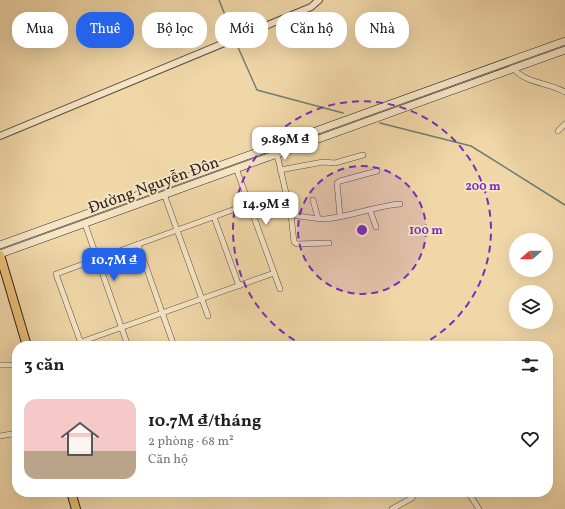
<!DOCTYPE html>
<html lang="vi">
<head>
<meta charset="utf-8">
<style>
	body { margin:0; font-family:Vollkorn,serif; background:#f2f2f2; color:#202124; height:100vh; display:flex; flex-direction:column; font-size:15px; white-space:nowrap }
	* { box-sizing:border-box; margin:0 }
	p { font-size:13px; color:#757577 }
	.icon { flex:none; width:22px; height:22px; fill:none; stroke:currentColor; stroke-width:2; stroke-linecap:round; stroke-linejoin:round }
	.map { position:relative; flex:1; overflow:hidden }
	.sheet { position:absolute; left:12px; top:341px; width:541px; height:156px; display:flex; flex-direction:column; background:#fff; border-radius:16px; box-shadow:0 4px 16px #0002 }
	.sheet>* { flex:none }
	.banner { position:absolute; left:12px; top:12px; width:541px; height:36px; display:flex; gap:8px }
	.needle { width:26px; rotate:250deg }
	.controls { position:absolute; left:509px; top:233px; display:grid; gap:8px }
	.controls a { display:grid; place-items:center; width:44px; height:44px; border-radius:50%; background:#fff; box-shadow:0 4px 16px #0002; font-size:20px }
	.price { position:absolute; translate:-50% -34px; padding:0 9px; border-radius:8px; background:#fff; color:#222; font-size:13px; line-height:26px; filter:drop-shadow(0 1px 2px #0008) }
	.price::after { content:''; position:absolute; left:50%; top:24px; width:12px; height:9px; margin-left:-6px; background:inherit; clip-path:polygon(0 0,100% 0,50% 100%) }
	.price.selected { background:#2563eb; color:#fff }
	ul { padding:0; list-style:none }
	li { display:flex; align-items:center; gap:12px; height:100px; padding:0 12px }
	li+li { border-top:1px solid #e0e0e0 }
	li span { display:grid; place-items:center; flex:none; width:112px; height:80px; border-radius:12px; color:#555 }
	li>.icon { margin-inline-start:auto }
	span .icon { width:48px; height:48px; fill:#fffc; stroke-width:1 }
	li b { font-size:17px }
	h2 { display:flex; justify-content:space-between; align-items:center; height:48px; padding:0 12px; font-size:17px }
	.tag { padding:0 14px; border-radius:16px; background:#fff; box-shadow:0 4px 16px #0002; font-size:14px; line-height:36px }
	.tag.selected { background:#2563eb; color:#fff }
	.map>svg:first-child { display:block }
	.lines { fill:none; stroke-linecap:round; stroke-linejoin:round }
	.stream { stroke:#707d73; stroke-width:1.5 }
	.minor-casing { stroke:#605040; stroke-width:6 }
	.tertiary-casing { stroke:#605040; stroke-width:8 }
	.secondary-casing { stroke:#30231d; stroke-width:8 }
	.primary-casing { stroke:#30231d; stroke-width:10 }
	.minor { stroke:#f5e5c6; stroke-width:5 }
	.tertiary { stroke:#f5e5c6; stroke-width:6 }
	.secondary { stroke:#f5e5c6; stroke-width:7 }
	.primary { stroke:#e8bc74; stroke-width:8 }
	.ring { fill:none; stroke:#7b2cbf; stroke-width:2; stroke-dasharray:7 5 }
	.labels { text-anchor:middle; stroke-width:4; stroke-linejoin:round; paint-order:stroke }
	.street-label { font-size:16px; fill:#30231d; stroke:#f5e5c6 }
	.centre { fill:#7b2cbf; stroke:#f5e5c6; stroke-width:2 }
	.ring-label { font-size:12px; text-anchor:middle; font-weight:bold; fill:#7b2cbf; stroke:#f5e5c6; stroke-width:4; stroke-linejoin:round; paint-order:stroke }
</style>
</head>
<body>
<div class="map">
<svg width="565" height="509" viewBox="0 0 565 509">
	<rect width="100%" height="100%" fill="#f0d7a8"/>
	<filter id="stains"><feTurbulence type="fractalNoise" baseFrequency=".005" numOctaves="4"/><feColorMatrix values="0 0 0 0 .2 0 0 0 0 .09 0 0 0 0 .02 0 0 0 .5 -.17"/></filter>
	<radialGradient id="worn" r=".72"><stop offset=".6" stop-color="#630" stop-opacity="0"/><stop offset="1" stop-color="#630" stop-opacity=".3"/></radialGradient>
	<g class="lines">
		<g class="stream">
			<polyline points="219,0 233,35"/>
			<polyline points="237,45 257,90 343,113"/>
			<polyline points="380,123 471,146 565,205"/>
		</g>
		<g class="minor-casing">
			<g id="minor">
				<path d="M514,69C525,83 550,83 565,92"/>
				<polyline points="558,131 565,124"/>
				<polyline points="277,154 291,215 294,242 297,244 329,243"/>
				<polyline points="236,168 280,289"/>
				<polyline points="280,170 323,162 335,163 363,155"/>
				<polyline points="164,194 208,316"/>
				<polyline points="313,200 318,218"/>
				<polyline points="370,210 376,227"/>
				<path d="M291,215C301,216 314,219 325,219C350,217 375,206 400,204"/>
				<polyline points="340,216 337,183 340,181 377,171"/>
				<polyline points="214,217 239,286"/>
				<polyline points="85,224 128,346"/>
				<polyline points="138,244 174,346"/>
				<polyline points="81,342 274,273"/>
				<polyline points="82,346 56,274 249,204"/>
				<polyline points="0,365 17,365"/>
				<polyline points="0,436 17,433"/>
				<polyline points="468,492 479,509"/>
				<polyline points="451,493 452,492"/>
				<polyline points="392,509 412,498 414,492"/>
			</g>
		</g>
		<g class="tertiary-casing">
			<polyline id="tertiary" points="0,136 311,7 319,0"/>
		</g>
		<g class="secondary-casing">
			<g id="secondary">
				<polyline points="0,245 565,41"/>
				<polyline points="0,254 565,50"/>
			</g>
		</g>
		<g class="primary-casing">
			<g id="primary">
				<polyline points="0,255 27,346"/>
				<polyline points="71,492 76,509"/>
			</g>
		</g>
		<use href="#minor" class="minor"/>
		<use href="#tertiary" class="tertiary"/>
		<use href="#secondary" class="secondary"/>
		<use href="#primary" class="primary"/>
	</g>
	<circle cx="362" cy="230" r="64" fill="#7b2cbf" fill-opacity=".12"/>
	<g class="ring">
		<circle cx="362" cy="230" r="64"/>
		<path d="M305 346A129 129 0 1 1 419 346"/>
	</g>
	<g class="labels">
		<g class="street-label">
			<text transform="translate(153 184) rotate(-20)" y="6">Đường Nguyễn Đôn</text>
		</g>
	</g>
	<circle cx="362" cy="230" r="6" class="centre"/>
	<g class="ring-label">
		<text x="483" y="190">200 m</text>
		<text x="426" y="234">100 m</text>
	</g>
	<rect width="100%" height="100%" filter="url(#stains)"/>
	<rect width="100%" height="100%" fill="url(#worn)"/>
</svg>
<div class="controls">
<a><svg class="needle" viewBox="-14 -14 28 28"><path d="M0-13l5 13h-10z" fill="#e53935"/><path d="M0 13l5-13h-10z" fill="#757577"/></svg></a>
<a><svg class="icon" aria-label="layers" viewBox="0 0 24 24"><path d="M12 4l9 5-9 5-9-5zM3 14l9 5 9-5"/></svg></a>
</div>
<b class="price" style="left:285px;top:161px">9.89M ₫</b>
<b class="price" style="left:266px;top:226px">14.9M ₫</b>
<b class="price selected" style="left:114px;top:282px">10.7M ₫</b>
<div class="banner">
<a class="tag">Mua</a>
<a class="tag selected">Thuê</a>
<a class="tag">Bộ lọc</a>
<a class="tag">Mới</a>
<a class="tag">Căn hộ</a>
<a class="tag">Nhà</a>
</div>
<section class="sheet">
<h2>3 căn<svg class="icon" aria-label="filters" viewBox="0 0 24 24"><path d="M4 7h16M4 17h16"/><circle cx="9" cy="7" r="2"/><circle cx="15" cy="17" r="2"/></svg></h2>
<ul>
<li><span style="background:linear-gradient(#f6c9c9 65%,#b9a48a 0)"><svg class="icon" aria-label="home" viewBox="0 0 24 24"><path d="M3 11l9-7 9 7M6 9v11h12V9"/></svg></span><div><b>10.7M ₫/tháng</b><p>2 phòng · 68 m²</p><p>Căn hộ</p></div><svg class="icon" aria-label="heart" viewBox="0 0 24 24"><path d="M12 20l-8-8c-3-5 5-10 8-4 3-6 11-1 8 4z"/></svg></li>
</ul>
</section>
</div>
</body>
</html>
